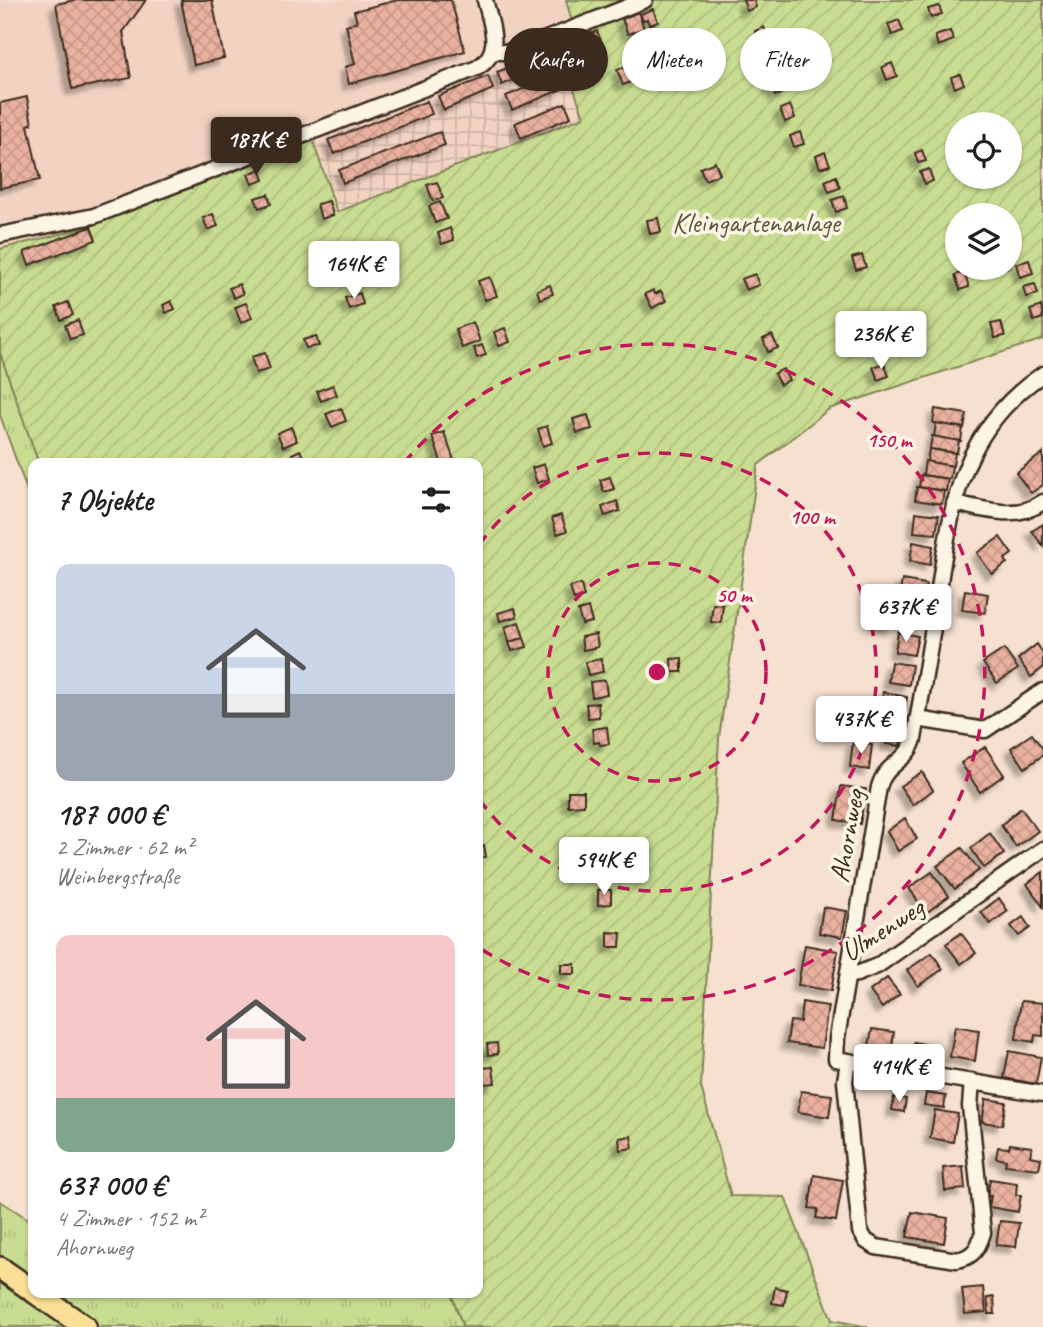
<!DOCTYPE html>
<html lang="de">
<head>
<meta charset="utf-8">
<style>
	body { margin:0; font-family:Caveat,sans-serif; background:#f2f2f2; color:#202124; height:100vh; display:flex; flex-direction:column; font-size:26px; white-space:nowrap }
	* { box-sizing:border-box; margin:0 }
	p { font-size:23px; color:#757577 }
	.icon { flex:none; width:38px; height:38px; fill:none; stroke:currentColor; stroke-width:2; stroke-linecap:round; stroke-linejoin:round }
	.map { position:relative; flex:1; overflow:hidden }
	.side { position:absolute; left:28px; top:458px; width:455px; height:840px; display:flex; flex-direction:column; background:#fff; border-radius:14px; box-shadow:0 2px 5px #0004 }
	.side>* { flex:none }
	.top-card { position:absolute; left:504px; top:28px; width:434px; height:63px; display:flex; gap:14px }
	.buttons { position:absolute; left:945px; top:112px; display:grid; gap:14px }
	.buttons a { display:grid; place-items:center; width:77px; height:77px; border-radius:50%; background:#fff; box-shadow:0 2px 5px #0004; font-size:35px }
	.price { position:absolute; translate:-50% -60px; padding:0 16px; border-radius:7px; background:#fff; color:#222; font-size:23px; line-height:46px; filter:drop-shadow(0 2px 4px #0008) }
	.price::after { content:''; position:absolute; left:50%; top:42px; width:21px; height:16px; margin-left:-10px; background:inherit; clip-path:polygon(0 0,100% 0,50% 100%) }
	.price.selected { background:#3b2a1e; color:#fff }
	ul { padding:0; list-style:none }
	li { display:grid; align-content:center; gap:14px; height:371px; padding:0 28px }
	li span { display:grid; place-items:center; height:217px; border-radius:14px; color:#555 }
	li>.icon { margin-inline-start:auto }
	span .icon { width:126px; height:126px; fill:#fffc; stroke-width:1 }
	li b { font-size:30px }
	h2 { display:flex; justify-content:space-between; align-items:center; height:84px; padding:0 28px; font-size:30px }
	.chip { padding:0 24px; border-radius:32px; background:#fff; box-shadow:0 2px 5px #0004; font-size:24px; line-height:63px }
	.chip.selected { background:#3b2a1e; color:#fff }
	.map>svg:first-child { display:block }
	.built { fill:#f2d3c2 }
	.industrial { fill:url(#industrial-grid) }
	.grass { fill:url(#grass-tufts); stroke:#828458; stroke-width:2 }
	.garden { fill:url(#garden-furrows); stroke:#828458; stroke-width:2; fill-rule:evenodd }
	.building { fill:url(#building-cross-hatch); stroke:#3b2a1e; stroke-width:2; filter:url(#shadow) }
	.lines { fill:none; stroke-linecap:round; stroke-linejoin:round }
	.minor-casing { stroke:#3b2a1e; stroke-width:19 }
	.primary-casing { stroke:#3b2a1e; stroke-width:26 }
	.minor { stroke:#fcf5e5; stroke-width:14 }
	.primary { stroke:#fadf96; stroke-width:21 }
	.ring { fill:none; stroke:#c2185b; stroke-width:3.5; stroke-dasharray:12 9 }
	.labels { text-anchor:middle; stroke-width:7; stroke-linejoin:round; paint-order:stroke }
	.park-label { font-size:28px; fill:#5e573b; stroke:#fcf5e5 }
	.street-label { font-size:28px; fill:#3b2a1e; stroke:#fcf5e5 }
	.centre { fill:#c2185b; stroke:#fcf5e5; stroke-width:3.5 }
	.ring-label { font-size:21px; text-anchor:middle; font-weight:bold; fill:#c2185b; stroke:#fcf5e5; stroke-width:7; stroke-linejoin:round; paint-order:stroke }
</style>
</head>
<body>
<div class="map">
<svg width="1043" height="1327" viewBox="0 0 1043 1327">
	<defs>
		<pattern id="industrial-grid" width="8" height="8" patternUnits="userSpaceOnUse" patternTransform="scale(1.75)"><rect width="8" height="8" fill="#f2d3c2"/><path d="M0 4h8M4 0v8" fill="none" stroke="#d0b5a6"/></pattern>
		<pattern id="grass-tufts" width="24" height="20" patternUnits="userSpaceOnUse" patternTransform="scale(1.75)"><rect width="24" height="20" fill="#c9dd92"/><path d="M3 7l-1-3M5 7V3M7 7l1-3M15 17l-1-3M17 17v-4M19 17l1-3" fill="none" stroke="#aebe7d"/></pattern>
		<pattern id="garden-furrows" width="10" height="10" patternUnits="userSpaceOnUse" patternTransform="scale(1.75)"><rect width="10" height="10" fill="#c9dd92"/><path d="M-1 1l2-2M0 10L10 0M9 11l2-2" fill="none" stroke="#aebe7d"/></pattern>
		<pattern id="building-cross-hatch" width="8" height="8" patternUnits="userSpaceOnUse" patternTransform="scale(1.75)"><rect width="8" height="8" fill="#e9b1a0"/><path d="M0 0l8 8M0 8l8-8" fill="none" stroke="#c99889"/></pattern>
		<filter id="shadow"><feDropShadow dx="-6" dy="6" stdDeviation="2" flood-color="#0004"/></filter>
	</defs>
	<rect width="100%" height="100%" fill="#f6e1d0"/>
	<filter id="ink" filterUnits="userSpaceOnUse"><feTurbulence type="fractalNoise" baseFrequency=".0143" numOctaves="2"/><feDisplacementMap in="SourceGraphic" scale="14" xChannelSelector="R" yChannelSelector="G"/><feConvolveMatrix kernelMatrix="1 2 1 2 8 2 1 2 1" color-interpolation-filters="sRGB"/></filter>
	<g filter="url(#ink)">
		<polygon class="built" points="0,0 566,0 577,39 89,227 0,249"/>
		<polygon class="industrial" points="558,45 584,117 337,212 313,141"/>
		<g class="grass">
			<polygon points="0,353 39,464 33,464 33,507 0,415"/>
			<polygon points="0,1201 33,1222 33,1293 451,1293 463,1327 0,1327"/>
		</g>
		<path class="garden" d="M566,0H1043V339L829,409L758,465L719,738L701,1087L731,1196L785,1197L832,1320L868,1327H463L451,1293H478V464H39L0,353V249L89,227L313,141L337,212L584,117L558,45L577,39ZM957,124H1010V177H957ZM957,215H1010V268H957Z"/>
		<g class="building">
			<polygon points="75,0 146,0 123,32 131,78 72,89 56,4"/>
			<polygon points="181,0 212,0 224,58 194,65"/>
			<polygon points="398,0 451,0 465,51 349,84 345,67 355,64 346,25 357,22 354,11"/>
			<polygon points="743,0 754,0 756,7 747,11"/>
			<polygon points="939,6 942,14 931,18 928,9"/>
			<polygon points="653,9 658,22 649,25 647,19 643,20 640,14"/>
			<polygon points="638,12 644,28 628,34 622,19"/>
			<polygon points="899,20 903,31 892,35 888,24"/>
			<polygon points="764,27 768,39 758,42 755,31"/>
			<polygon points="664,30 668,41 657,45 653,33"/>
			<polygon points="597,31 602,43 587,49 582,36"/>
			<polygon points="950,31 954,40 938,46 935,36"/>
			<polygon points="579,38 584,50 577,53 572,41"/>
			<polygon points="646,44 649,53 639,56 636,47"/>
			<polygon points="788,47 793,53 793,61 785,64 780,49"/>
			<polygon points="771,50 775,62 765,65 761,54"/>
			<polygon points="662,51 666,61 658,64 654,54"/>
			<polygon points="546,52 551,64 502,85 497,72"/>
			<polygon points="892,63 897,76 887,80 882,67"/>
			<polygon points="624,67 625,70 631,68 636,80 623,85 617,70"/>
			<polygon points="960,74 964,84 955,88 951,77"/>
			<polygon points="556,75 562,89 512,110 506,96"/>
			<polygon points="488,76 493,89 444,110 438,96"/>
			<polygon points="782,80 786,92 775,96 771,84"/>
			<polygon points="27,97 32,124 28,125 40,180 0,188 0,103"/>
			<polygon points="427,101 432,114 334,154 328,140"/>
			<polygon points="565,103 571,117 521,138 515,123"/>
			<polygon points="790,105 795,118 785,122 780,109"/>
			<polygon points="440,132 445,145 343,183 339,170"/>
			<polygon points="800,132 804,144 794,147 790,136"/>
			<polygon points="922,150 926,161 918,163 915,153"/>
			<polygon points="825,152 830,165 820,168 816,156"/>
			<polygon points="715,162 720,174 705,180 700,168"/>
			<polygon points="260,169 264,180 252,184 248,174"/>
			<polygon points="929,169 933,181 925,184 920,172"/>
			<polygon points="836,176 840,188 829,192 825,181"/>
			<polygon points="437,182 443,198 433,201 427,185"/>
			<polygon points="268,194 271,204 259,208 255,198"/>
			<polygon points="844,196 847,208 836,212 832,200"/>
			<polygon points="329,201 333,215 321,219 317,204"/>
			<polygon points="440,202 447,219 435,223 429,206"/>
			<polygon points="213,214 218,226 208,230 203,218"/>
			<polygon points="658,218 661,232 650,234 647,220"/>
			<polygon points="91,227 96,240 29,265 24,252"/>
			<polygon points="450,228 454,240 442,244 438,233"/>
			<polygon points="862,255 866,267 856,270 852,258"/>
			<polygon points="1029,260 1033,273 1020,277 1016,264"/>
			<polygon points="964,272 969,287 960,290 955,275"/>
			<polygon points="755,274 759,285 746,290 741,279"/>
			<polygon points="490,277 497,296 485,300 478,281"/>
			<polygon points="239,284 243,294 234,298 229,288"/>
			<polygon points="1035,284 1038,294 1026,297 1023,287"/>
			<polygon points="550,285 553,294 540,299 537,290"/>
			<polygon points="653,290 655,294 661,291 666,301 652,308 645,294"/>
			<polygon points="360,293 363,304 349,309 345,298"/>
			<polygon points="171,301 175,309 166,313 163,305"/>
			<polygon points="68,302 73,315 61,320 56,307"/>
			<polygon points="246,303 252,318 241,323 235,307"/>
			<polygon points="1041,306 1043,318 1034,321 1030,310"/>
			<polygon points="78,320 83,335 70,339 65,325"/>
			<polygon points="473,322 480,341 462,348 455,329"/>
			<polygon points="1001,322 1005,336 995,338 991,324"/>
			<polygon points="505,328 510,342 499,346 494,332"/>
			<polygon points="772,335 778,348 768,352 763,339"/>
			<polygon points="316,336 319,346 306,348 303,340"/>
			<polygon points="482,345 486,355 477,358 474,348"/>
			<polygon points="265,353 270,369 256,373 251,357"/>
			<polygon points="884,363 889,376 878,380 873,367"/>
			<polygon points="783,369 789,380 780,385 774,374"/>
			<polygon points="333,385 337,395 321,401 317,391"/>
			<polygon points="341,408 346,421 332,427 326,414"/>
			<polygon points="935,409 967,414 964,428 933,423"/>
			<polygon points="588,415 592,429 577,433 573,419"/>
			<polygon points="936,423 963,428 961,441 934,437"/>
			<polygon points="547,426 552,443 543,446 538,429"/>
			<polygon points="291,427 297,441 283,447 277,433"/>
			<polygon points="444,432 454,460 442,464 432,436"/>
			<polygon points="932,436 959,441 957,453 930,449"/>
			<polygon points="929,449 955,453 953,466 927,462"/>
			<polygon points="300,450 306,463 288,464 287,461 294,458 292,454"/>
			<polygon points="1043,453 1043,485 1031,493 1016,473"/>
			<polygon points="925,461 952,466 950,479 923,475"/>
			<polygon points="544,464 549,479 537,483 532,468"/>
			<polygon points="921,475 948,479 946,491 919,487"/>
			<polygon points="610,477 614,489 604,492 600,480"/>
			<polygon points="917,487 944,491 942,504 915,500"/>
			<polygon points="617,501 620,511 605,516 602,507"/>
			<polygon points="916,512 939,515 936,534 914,532"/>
			<polygon points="561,515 567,531 557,534 552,518"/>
			<polygon points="1043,524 1043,546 1032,531"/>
			<polygon points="1000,537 1012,554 1005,559 1007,563 992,574 977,553"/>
			<polygon points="913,542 933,546 930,565 910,561"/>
			<polygon points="902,580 926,584 921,616 897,612"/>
			<polygon points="581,584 584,597 574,600 570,587"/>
			<polygon points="965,590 988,594 985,613 962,610"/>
			<polygon points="713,604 723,605 721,623 711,622"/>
			<polygon points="515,608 517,617 500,621 498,613"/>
			<polygon points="588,608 592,622 582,624 578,611"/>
			<polygon points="879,610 894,613 892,626 877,623"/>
			<polygon points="519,622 524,638 509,642 505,627"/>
			<polygon points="898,632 918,636 914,655 895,652"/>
			<polygon points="596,634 598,647 583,650 581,637"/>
			<polygon points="524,638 527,647 512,651 509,642"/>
			<polygon points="1037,644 1043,653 1043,668 1031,677 1018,659"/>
			<polygon points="1004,649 1018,669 997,683 983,663"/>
			<polygon points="682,658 682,672 672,672 671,659"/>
			<polygon points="601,659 603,672 588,675 585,662"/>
			<polygon points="891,662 912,665 909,685 888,682"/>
			<polygon points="605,680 607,694 592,697 590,682"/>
			<polygon points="883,692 907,697 903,722 879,717"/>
			<polygon points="598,703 599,717 588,718 586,704"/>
			<polygon points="607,727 609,744 600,745 599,742 594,743 592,729"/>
			<polygon points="888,732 902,734 900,746 886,744"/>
			<polygon points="1032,734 1043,749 1043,755 1025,768 1011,748"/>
			<polygon points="853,742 872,745 869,770 850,767"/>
			<polygon points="985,747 1004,775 980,792 961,763"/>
			<polygon points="922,772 933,790 913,805 900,786"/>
			<polygon points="841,786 866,789 860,824 836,820"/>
			<polygon points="568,791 584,791 584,805 568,806"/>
			<polygon points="1021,808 1038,831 1016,847 1001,825"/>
			<polygon points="905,818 917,839 898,851 887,831"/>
			<polygon points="990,833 1004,854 984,868 971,848"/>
			<polygon points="478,840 480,846 484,845 486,857 478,858"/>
			<polygon points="962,848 979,870 955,889 937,866"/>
			<polygon points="932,872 949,896 926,913 909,888"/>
			<polygon points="1043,872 1043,907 1027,884"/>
			<polygon points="598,890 611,890 611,904 598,905"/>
			<polygon points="999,898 1008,911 990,924 981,912"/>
			<polygon points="823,907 847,911 842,937 819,933"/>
			<polygon points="1023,917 1030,928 1019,936 1011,926"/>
			<polygon points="608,932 621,933 620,947 608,947"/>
			<polygon points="961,933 976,953 961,964 946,944"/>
			<polygon points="805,945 838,951 831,991 798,985"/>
			<polygon points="932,953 943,969 918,986 907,970"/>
			<rect x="561" y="964" width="14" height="10"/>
			<polygon points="887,978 900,994 882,1008 870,991"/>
			<polygon points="1021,1001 1043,1003 1043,1036 1035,1035 1034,1042 1016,1039"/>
			<polygon points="802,1002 828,1006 822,1048 787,1043 790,1021 800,1022"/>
			<polygon points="955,1026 979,1030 975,1061 950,1057"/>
			<polygon points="872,1029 894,1032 891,1055 868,1052"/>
			<polygon points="914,1042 939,1047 935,1071 910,1067"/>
			<polygon points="497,1043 498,1054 488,1055 487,1044"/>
			<polygon points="1009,1051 1041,1057 1036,1084 1004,1078"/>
			<polygon points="493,1067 495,1083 484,1084 482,1068"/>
			<polygon points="801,1091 832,1095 829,1117 798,1112"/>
			<polygon points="926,1093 946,1096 944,1108 924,1105"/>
			<polygon points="894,1097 906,1099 904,1112 892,1110"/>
			<polygon points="986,1099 1006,1102 1002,1125 982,1122"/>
			<polygon points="935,1110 958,1114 953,1142 930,1138"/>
			<polygon points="631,1136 633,1148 620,1150 619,1138"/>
			<polygon points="1010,1144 1032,1147 1030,1156 1041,1158 1039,1169 1005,1165 1006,1160 996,1158 998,1147 1009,1148"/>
			<polygon points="963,1166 965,1189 945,1191 943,1168"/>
			<polygon points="814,1175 843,1180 836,1221 816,1218 818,1209 809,1208"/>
			<polygon points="990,1179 1017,1183 1016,1195 1021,1195 1018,1212 989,1207 991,1196 987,1196"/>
			<polygon points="912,1212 948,1218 944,1243 907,1237"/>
			<polygon points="1000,1221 1019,1223 1016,1247 996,1245"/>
			<polygon points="775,1287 787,1290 784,1305 772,1303"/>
			<polygon points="983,1287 986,1312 965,1314 962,1289"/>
			<polygon points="994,1297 995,1314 989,1314 987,1298"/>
		</g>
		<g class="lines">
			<g class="minor-casing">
				<g id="minor">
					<polyline points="492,52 513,52 645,0"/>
					<path d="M0,235L94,216L477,68C504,52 491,25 485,0"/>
					<path d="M1043,374C958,432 951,509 937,602C930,648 922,693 914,739C907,763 886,762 879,787L837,1038L836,1059L1043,1094"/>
					<path d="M954,503C984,509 1016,521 1043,502"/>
					<polyline points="917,719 985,730 1043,691"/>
					<polyline points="848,975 857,974 877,966 1043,849"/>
					<path d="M848,1061L845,1081L860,1231L866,1241L876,1247L957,1260C973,1257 978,1249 983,1233L970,1106L972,1081"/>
				</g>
			</g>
			<g class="primary-casing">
				<g id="primary">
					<polyline points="0,1268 33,1291"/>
					<polyline points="36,1293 85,1327"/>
				</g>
			</g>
			<use href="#minor" class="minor"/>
			<use href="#primary" class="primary"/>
		</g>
	</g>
	<g class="ring">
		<circle cx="657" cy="672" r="109"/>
		<path d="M479 545A219 219 0 1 1 479 799"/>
		<path d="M404 463A328 328 0 1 1 478 947"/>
	</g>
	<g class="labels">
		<g class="park-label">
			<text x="756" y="232">Kleingartenanlage</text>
		</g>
		<g class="street-label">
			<text transform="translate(846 836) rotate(-80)" y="10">Ahornweg</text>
			<text transform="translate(882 929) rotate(-33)" y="10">Ulmenweg</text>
		</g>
	</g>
	<circle cx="657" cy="672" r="10" class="centre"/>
	<g class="ring-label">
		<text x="889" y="447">150 m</text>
		<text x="812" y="524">100 m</text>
		<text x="734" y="602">50 m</text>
	</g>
</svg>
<div class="buttons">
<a><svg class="icon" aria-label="locate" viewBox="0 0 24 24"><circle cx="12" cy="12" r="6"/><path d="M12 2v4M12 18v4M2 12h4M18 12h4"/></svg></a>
<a><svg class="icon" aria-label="layers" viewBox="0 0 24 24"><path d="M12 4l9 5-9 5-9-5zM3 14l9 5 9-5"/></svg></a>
</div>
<b class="price selected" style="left:256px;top:177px">187K €</b>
<b class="price" style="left:354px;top:301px">164K €</b>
<b class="price" style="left:881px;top:371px">236K €</b>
<b class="price" style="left:906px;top:644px">637K €</b>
<b class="price" style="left:861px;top:756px">437K €</b>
<b class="price" style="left:604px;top:897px">594K €</b>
<b class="price" style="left:899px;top:1104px">414K €</b>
<div class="top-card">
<a class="chip selected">Kaufen</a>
<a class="chip">Mieten</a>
<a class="chip">Filter</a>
</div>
<section class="side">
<h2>7 Objekte<svg class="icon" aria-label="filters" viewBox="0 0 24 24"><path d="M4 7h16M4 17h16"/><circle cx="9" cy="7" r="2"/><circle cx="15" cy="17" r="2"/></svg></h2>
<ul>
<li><span style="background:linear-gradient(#c9d6e8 60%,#9aa5b1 0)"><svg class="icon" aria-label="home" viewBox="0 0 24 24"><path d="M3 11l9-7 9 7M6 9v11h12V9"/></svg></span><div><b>187 000 €</b><p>2 Zimmer · 62 m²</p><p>Weinbergstraße</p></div></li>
<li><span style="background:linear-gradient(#f6c9c9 75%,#7fa58c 0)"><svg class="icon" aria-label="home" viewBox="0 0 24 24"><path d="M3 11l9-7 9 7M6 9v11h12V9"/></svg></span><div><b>637 000 €</b><p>4 Zimmer · 152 m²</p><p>Ahornweg</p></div></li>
</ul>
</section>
</div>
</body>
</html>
